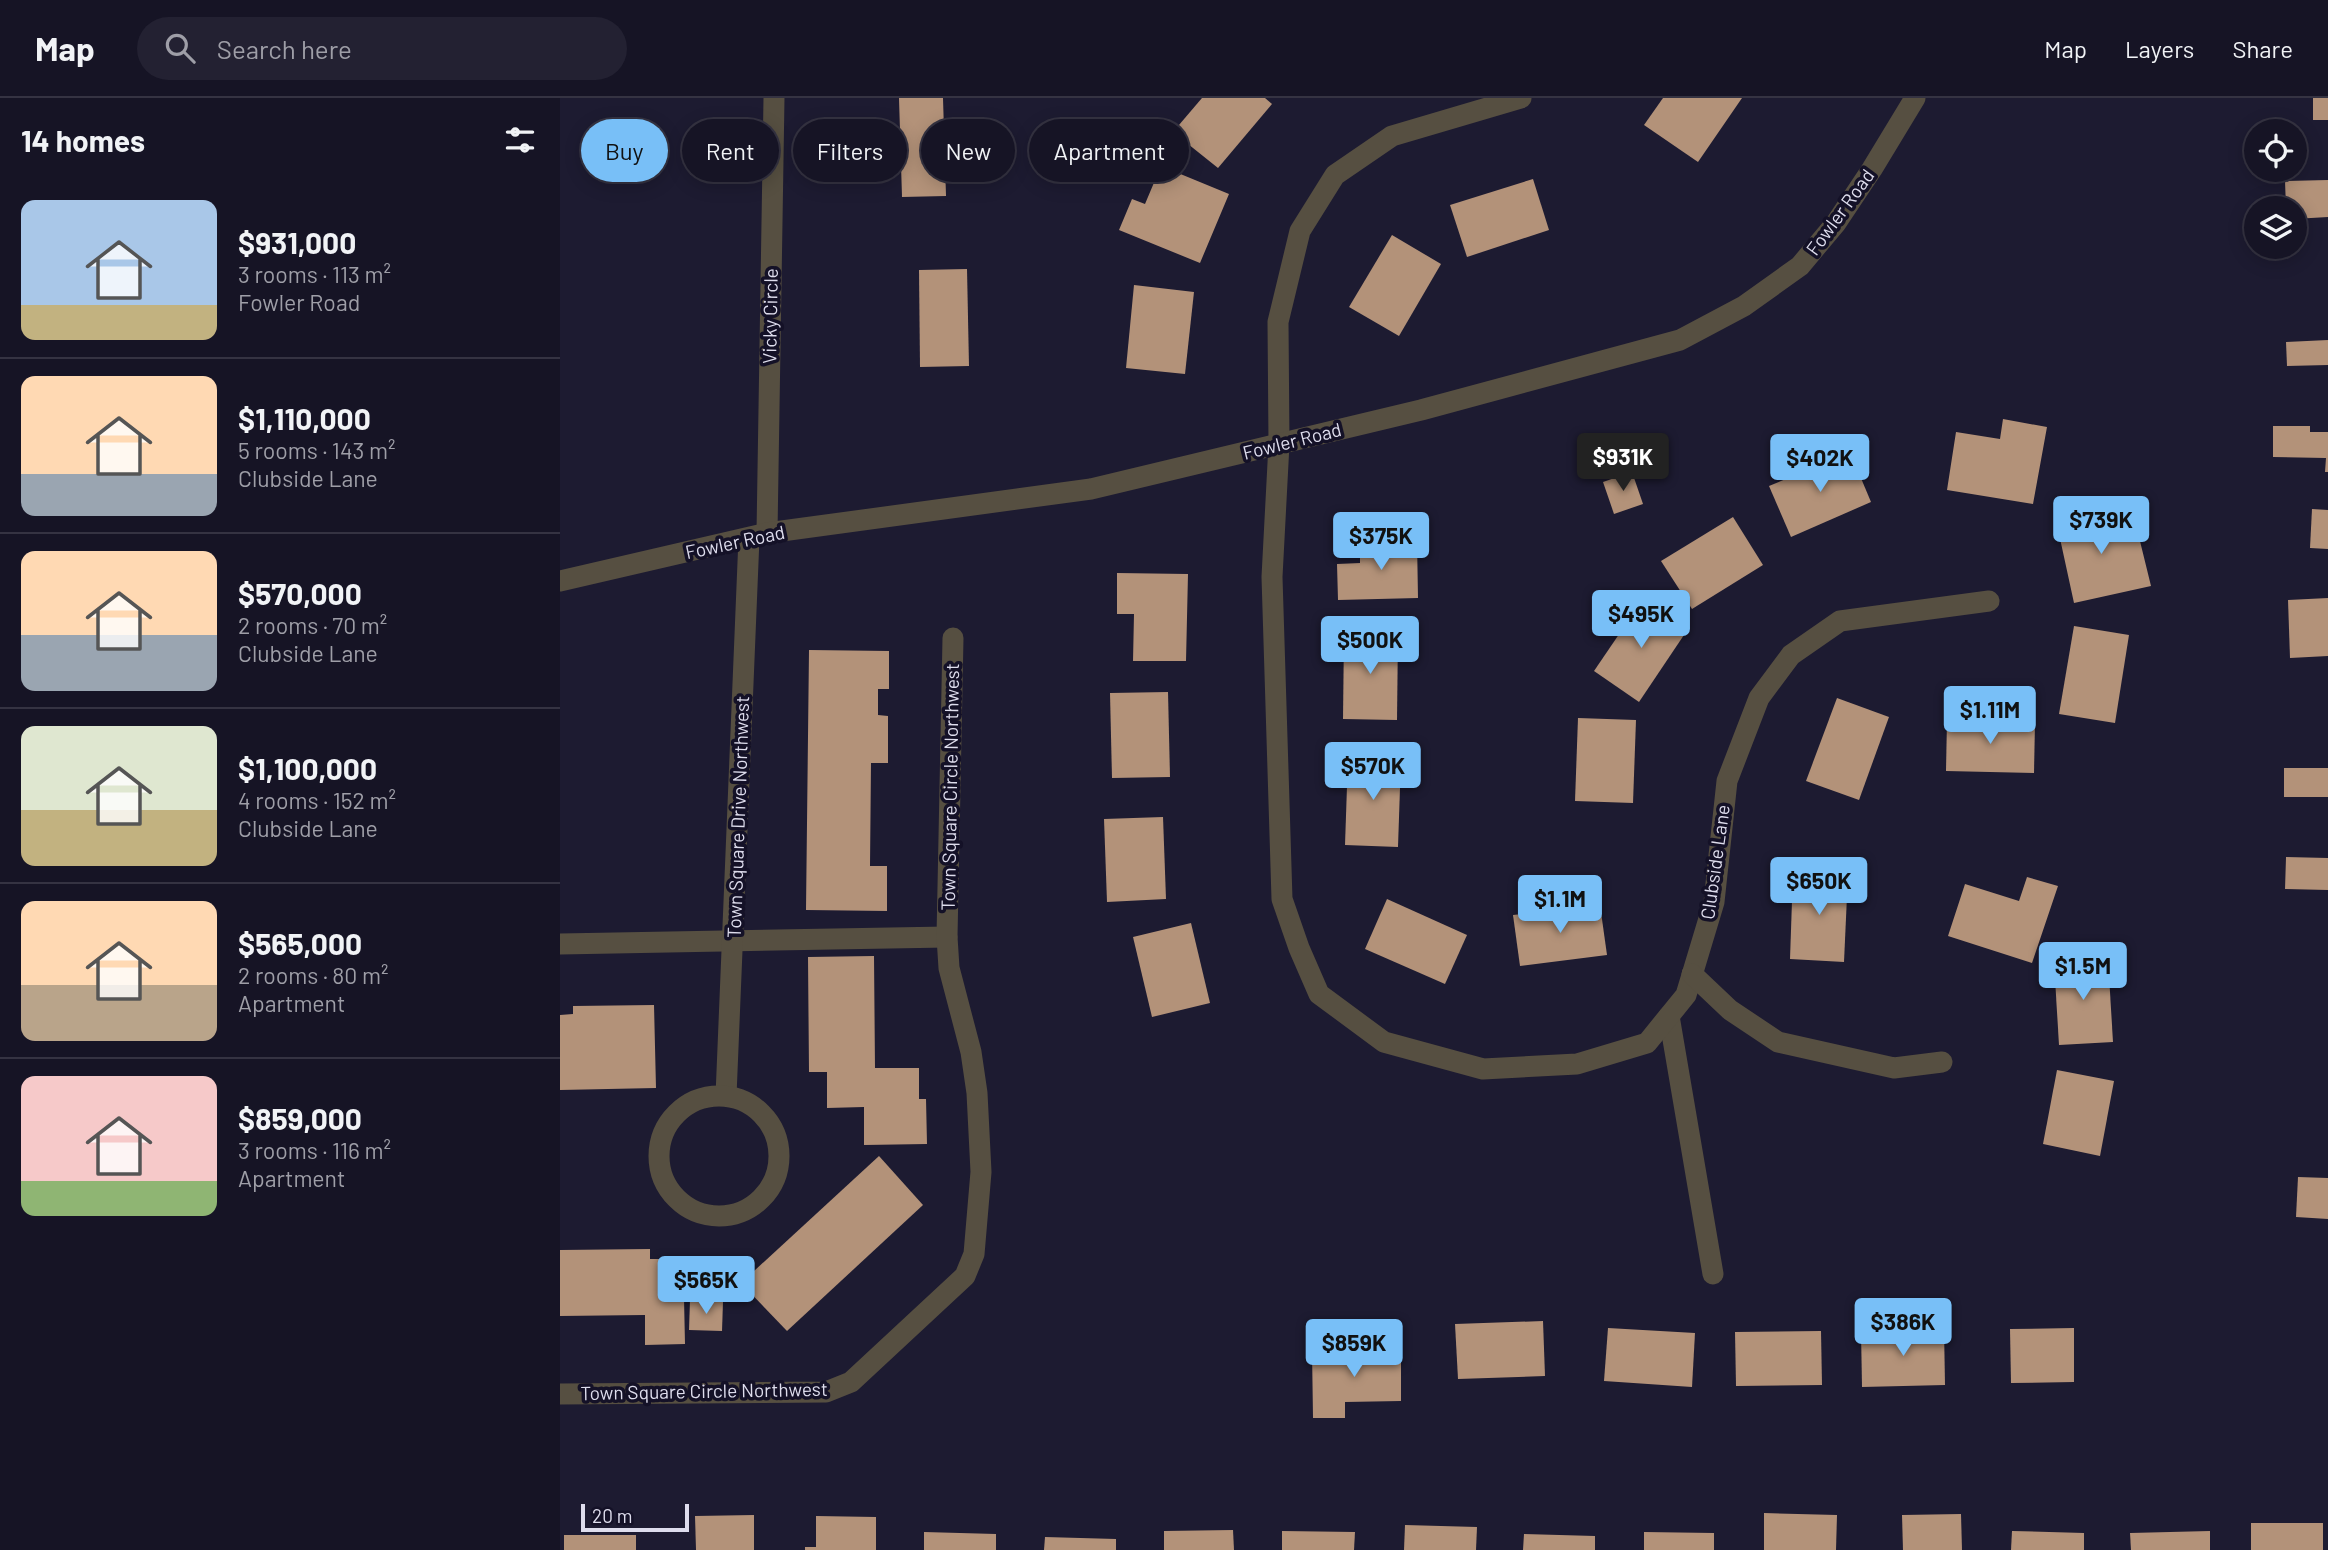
<!DOCTYPE html>
<html lang="en">
<head>
<meta charset="utf-8">
<style>
	body { margin:0; font-family:Barlow,sans-serif; background:#232132; color:#f1f3f6; height:100vh; display:flex; flex-direction:column; font-size:26px; white-space:nowrap }
	* { box-sizing:border-box; margin:0 }
	p { font-size:23px; color:#9e9ea7 }
	.icon { flex:none; width:38px; height:38px; fill:none; stroke:currentColor; stroke-width:2; stroke-linecap:round; stroke-linejoin:round }
	.map { position:relative; flex:1; overflow:hidden }
	.panel { display:flex; flex-direction:column; background:#161425; width:560px }
	.panel>* { flex:none }
	.hud { position:absolute; left:21px; top:21px; width:665px; height:63px; display:flex; gap:14px }
	.buttons { position:absolute; left:1684px; top:21px; display:grid; gap:14px }
	.buttons a { display:grid; place-items:center; width:63px; height:63px; border-radius:50%; background:#161425; box-shadow:0 4px 18px #0003,0 0 0 2px #353342; font-size:35px }
	.scale { position:absolute; left:21px; bottom:18px; width:108px; box-sizing:border-box; padding-left:7px; border:4px solid #dedded; border-top:0; font-size:19px; line-height:24px; white-space:nowrap; color:#dedded; -webkit-text-stroke:5px #141127; paint-order:stroke }
	.price { position:absolute; translate:-50% -60px; padding:0 16px; border-radius:7px; background:#78bff7; color:#111; font-size:23px; line-height:46px; filter:drop-shadow(0 2px 4px #0008) }
	.price::after { content:''; position:absolute; left:50%; top:42px; width:21px; height:16px; margin-left:-10px; background:inherit; clip-path:polygon(0 0,100% 0,50% 100%) }
	.price.current { background:#222; color:#fff }
	ul { padding:0; list-style:none }
	li { display:flex; align-items:center; gap:21px; height:175px; padding:0 21px }
	li+li { border-top:2px solid #353342 }
	li span { display:grid; place-items:center; flex:none; width:196px; height:140px; border-radius:14px; color:#555 }
	li>.icon { margin-inline-start:auto }
	span .icon { width:84px; height:84px; fill:#fffc; stroke-width:1 }
	li b { font-size:30px }
	h2 { display:flex; justify-content:space-between; align-items:center; height:84px; padding:0 21px; font-size:30px }
	.pill { padding:0 24px; border-radius:32px; background:#161425; box-shadow:0 4px 18px #0003,0 0 0 2px #353342; font-size:24px; line-height:63px }
	.pill.current { background:#78bff7; color:#111 }
	header { display:flex; align-items:center; gap:42px; box-sizing:border-box; height:98px; padding:0 35px; background:#161425; border-bottom:2px solid #353342 }
	header strong { font-size:33px }
	nav { display:flex; gap:38px; margin-inline-start:auto; font-size:24px }
	.search { width:490px; height:63px; background:#232132; display:flex; align-items:center; gap:18px; box-sizing:border-box; padding:0 24px; border-radius:38px; color:#9e9ea7; font-size:26px }
	main { display:flex; flex:1; min-height:0 }
	.map>svg:first-child { display:block }
	.building { fill:#b39279 }
	.lines { fill:none; stroke-linecap:round; stroke-linejoin:round }
	.lane { stroke:#564f41; stroke-width:21 }
	.street { stroke:#564f41; stroke-width:21 }
	.labels { text-anchor:middle; stroke-width:7; stroke-linejoin:round; paint-order:stroke }
	.street-label { font-size:19px; fill:#dedded; stroke:#141127 }
</style>
</head>
<body>
<header>
<strong>Map</strong>
<div class="search"><svg class="icon" aria-label="search" viewBox="0 0 24 24"><circle cx="10" cy="10" r="6"/><path d="M15 15l6 6"/></svg>Search here</div>
<nav><a>Map</a><a>Layers</a><a>Share</a></nav>
</header>
<main>
<section class="panel">
<h2>14 homes<svg class="icon" aria-label="filters" viewBox="0 0 24 24"><path d="M4 7h16M4 17h16"/><circle cx="9" cy="7" r="2"/><circle cx="15" cy="17" r="2"/></svg></h2>
<ul>
<li><span style="background:linear-gradient(#a9c7e8 75%,#c2b280 0)"><svg class="icon" aria-label="home" viewBox="0 0 24 24"><path d="M3 11l9-7 9 7M6 9v11h12V9"/></svg></span><div><b>$931,000</b><p>3 rooms · 113 m²</p><p>Fowler Road</p></div></li>
<li><span style="background:linear-gradient(#ffd9b3 70%,#9aa5b1 0)"><svg class="icon" aria-label="home" viewBox="0 0 24 24"><path d="M3 11l9-7 9 7M6 9v11h12V9"/></svg></span><div><b>$1,110,000</b><p>5 rooms · 143 m²</p><p>Clubside Lane</p></div></li>
<li><span style="background:linear-gradient(#ffd9b3 60%,#9aa5b1 0)"><svg class="icon" aria-label="home" viewBox="0 0 24 24"><path d="M3 11l9-7 9 7M6 9v11h12V9"/></svg></span><div><b>$570,000</b><p>2 rooms · 70 m²</p><p>Clubside Lane</p></div></li>
<li><span style="background:linear-gradient(#dfe7d0 60%,#c2b280 0)"><svg class="icon" aria-label="home" viewBox="0 0 24 24"><path d="M3 11l9-7 9 7M6 9v11h12V9"/></svg></span><div><b>$1,100,000</b><p>4 rooms · 152 m²</p><p>Clubside Lane</p></div></li>
<li><span style="background:linear-gradient(#ffd9b3 60%,#b9a48a 0)"><svg class="icon" aria-label="home" viewBox="0 0 24 24"><path d="M3 11l9-7 9 7M6 9v11h12V9"/></svg></span><div><b>$565,000</b><p>2 rooms · 80 m²</p><p>Apartment</p></div></li>
<li><span style="background:linear-gradient(#f6c9c9 75%,#8fb573 0)"><svg class="icon" aria-label="home" viewBox="0 0 24 24"><path d="M3 11l9-7 9 7M6 9v11h12V9"/></svg></span><div><b>$859,000</b><p>3 rooms · 116 m²</p><p>Apartment</p></div></li>
</ul>
</section>
<div class="map">
<svg width="1768" height="1452" viewBox="0 0 1768 1452">
	<rect width="100%" height="100%" fill="#1d1b31"/>
	<g class="building">
		<polygon points="339,0 383,0 386,98 342,99"/>
		<polygon points="642,0 705,0 712,6 658,70 613,34"/>
		<polygon points="1103,0 1182,0 1138,64 1084,27"/>
		<rect x="1753" y="0" width="15" height="22"/>
		<polygon points="601,68 669,96 640,165 559,132 572,101 585,106"/>
		<polygon points="973,81 989,132 907,159 890,107"/>
		<polygon points="1768,82 1768,119 1734,121 1734,110 1726,110 1725,83"/>
		<polygon points="832,137 881,166 839,238 789,209"/>
		<polygon points="407,171 409,268 360,269 359,172"/>
		<polygon points="574,187 634,194 625,276 566,270"/>
		<polygon points="1768,242 1768,267 1727,268 1726,244"/>
		<polygon points="1443,321 1487,329 1473,406 1387,392 1396,334 1440,341"/>
		<polygon points="1713,328 1750,328 1750,334 1768,334 1768,374 1765,374 1766,360 1713,359"/>
		<polygon points="1290,354 1311,404 1231,439 1209,388"/>
		<polygon points="1072,374 1083,406 1054,416 1043,384"/>
		<polygon points="1554,409 1561,439 1578,435 1591,488 1514,505 1496,422"/>
		<polygon points="1752,411 1768,412 1768,451 1750,450"/>
		<polygon points="1173,419 1203,467 1132,511 1101,463"/>
		<polygon points="857,442 858,500 778,502 777,466 800,465 800,443"/>
		<polygon points="557,475 628,476 626,563 573,563 574,516 557,516"/>
		<polygon points="1768,500 1768,558 1730,560 1728,502"/>
		<polygon points="1083,501 1128,531 1079,604 1034,573"/>
		<polygon points="1514,528 1569,537 1555,625 1499,616"/>
		<polygon points="784,535 838,536 837,622 783,621"/>
		<polygon points="249,552 329,553 329,591 318,591 318,617 328,618 328,665 311,665 310,768 327,768 327,813 246,812"/>
		<polygon points="608,594 610,679 552,680 550,595"/>
		<polygon points="1277,600 1329,619 1299,702 1246,683"/>
		<polygon points="1018,620 1076,622 1073,705 1015,703"/>
		<polygon points="1387,622 1475,624 1474,675 1386,673"/>
		<polygon points="788,659 841,661 838,749 785,747"/>
		<rect x="1724" y="670" width="44" height="29"/>
		<polygon points="603,719 606,801 547,804 544,721"/>
		<polygon points="1726,759 1768,760 1768,792 1725,791"/>
		<polygon points="1233,774 1288,776 1284,864 1230,861"/>
		<polygon points="1467,779 1498,788 1472,865 1388,838 1405,786 1459,803"/>
		<polygon points="827,801 907,837 885,886 805,851"/>
		<polygon points="1040,807 1047,857 960,868 953,817"/>
		<polygon points="631,825 650,905 592,919 573,839"/>
		<polygon points="314,858 315,970 359,970 359,1001 366,1001 367,1046 304,1047 304,1009 267,1010 267,974 249,974 248,859"/>
		<polygon points="1548,861 1553,944 1499,947 1494,864"/>
		<polygon points="94,907 96,990 0,992 0,917 13,916 13,908"/>
		<polygon points="1497,972 1554,983 1540,1058 1483,1046"/>
		<polygon points="319,1058 363,1107 227,1233 181,1185"/>
		<polygon points="1738,1079 1768,1080 1768,1121 1736,1119"/>
		<polygon points="90,1151 90,1161 127,1161 127,1170 161,1170 161,1200 124,1200 125,1246 85,1247 85,1217 0,1218 0,1152"/>
		<polygon points="130,1202 163,1204 162,1233 129,1232"/>
		<polygon points="983,1223 985,1278 898,1281 895,1226"/>
		<polygon points="1048,1230 1135,1235 1132,1289 1044,1283"/>
		<polygon points="1384,1230 1385,1287 1302,1289 1301,1232"/>
		<polygon points="1514,1230 1514,1284 1451,1285 1450,1231"/>
		<polygon points="1261,1233 1262,1287 1176,1288 1175,1234"/>
		<polygon points="841,1250 841,1303 785,1304 785,1320 753,1320 752,1252"/>
		<polygon points="1204,1415 1277,1417 1276,1452 1204,1452"/>
		<polygon points="1401,1416 1402,1452 1343,1452 1342,1417"/>
		<polygon points="194,1417 194,1452 136,1452 135,1418"/>
		<polygon points="256,1418 316,1419 316,1452 245,1452 245,1449 256,1449"/>
		<rect x="1691" y="1425" width="72" height="27"/>
		<polygon points="845,1427 917,1429 916,1452 844,1452"/>
		<polygon points="673,1432 674,1452 604,1452 604,1433"/>
		<polygon points="722,1433 795,1434 794,1452 722,1452"/>
		<polygon points="1452,1433 1524,1435 1524,1452 1451,1452"/>
		<polygon points="1650,1433 1650,1452 1571,1452 1570,1435"/>
		<polygon points="364,1434 436,1436 436,1452 364,1452"/>
		<polygon points="1084,1434 1154,1435 1154,1452 1084,1452"/>
		<polygon points="964,1436 1035,1438 1035,1452 963,1452"/>
		<rect x="4" y="1437" width="72" height="15"/>
		<polygon points="485,1439 556,1441 556,1452 484,1452"/>
	</g>
	<g class="lines">
		<polyline class="lane" points="1109,918 1153,1176"/>
		<g class="street">
			<polyline points="961,0 832,38 775,77 740,133 718,224 719,346 712,479 722,801 739,850 759,896 824,944 923,971 1017,966 1087,945 1126,897 1154,804 1167,683 1199,600 1231,557 1280,523 1429,503"/>
			<polyline points="207,435 214,0"/>
			<polyline points="0,483 207,435 531,391 861,312 1120,242 1184,208 1240,168 1276,125 1312,71 1355,0"/>
			<polyline points="0,846 387,839"/>
			<polyline points="1132,876 1170,912 1218,944 1334,970 1382,964"/>
			<polyline points="166,998 189,440"/>
			<circle cx="159" cy="1058" r="60"/>
			<polyline points="0,1296 266,1294 291,1284 405,1178 414,1156 421,1074 417,995 411,954 389,870 387,839 393,540"/>
		</g>
	</g>
	<g class="labels">
		<g class="street-label">
			<text transform="translate(1280 114) rotate(-54)" y="7">Fowler Road</text>
			<text transform="translate(210 218) rotate(-89)" y="7">Vicky Circle</text>
			<text transform="translate(732 343) rotate(-14)" y="7">Fowler Road</text>
			<text transform="translate(175 444) rotate(-12)" y="7">Fowler Road</text>
			<text transform="translate(390 689) rotate(-89)" y="7">Town Square Circle Northwest</text>
			<text transform="translate(178 719) rotate(-88)" y="7">Town Square Drive Northwest</text>
			<text transform="translate(1155 764) rotate(-82)" y="7">Clubside Lane</text>
			<text transform="translate(144 1293) rotate(-1)" y="7">Town Square Circle Northwest</text>
		</g>
	</g>
</svg>
<div class="buttons">
<a><svg class="icon" aria-label="locate" viewBox="0 0 24 24"><circle cx="12" cy="12" r="6"/><path d="M12 2v4M12 18v4M2 12h4M18 12h4"/></svg></a>
<a><svg class="icon" aria-label="layers" viewBox="0 0 24 24"><path d="M12 4l9 5-9 5-9-5zM3 14l9 5 9-5"/></svg></a>
</div>
<div class="scale">20 m</div>
<b class="price current" style="left:1063px;top:395px">$931K</b>
<b class="price" style="left:1260px;top:396px">$402K</b>
<b class="price" style="left:1541px;top:458px">$739K</b>
<b class="price" style="left:821px;top:474px">$375K</b>
<b class="price" style="left:1081px;top:552px">$495K</b>
<b class="price" style="left:810px;top:578px">$500K</b>
<b class="price" style="left:1430px;top:648px">$1.11M</b>
<b class="price" style="left:813px;top:704px">$570K</b>
<b class="price" style="left:1259px;top:819px">$650K</b>
<b class="price" style="left:1000px;top:837px">$1.1M</b>
<b class="price" style="left:1523px;top:904px">$1.5M</b>
<b class="price" style="left:146px;top:1218px">$565K</b>
<b class="price" style="left:1343px;top:1260px">$386K</b>
<b class="price" style="left:794px;top:1281px">$859K</b>
<div class="hud">
<a class="pill current">Buy</a>
<a class="pill">Rent</a>
<a class="pill">Filters</a>
<a class="pill">New</a>
<a class="pill">Apartment</a>
</div>
</div>
</main>
</body>
</html>
